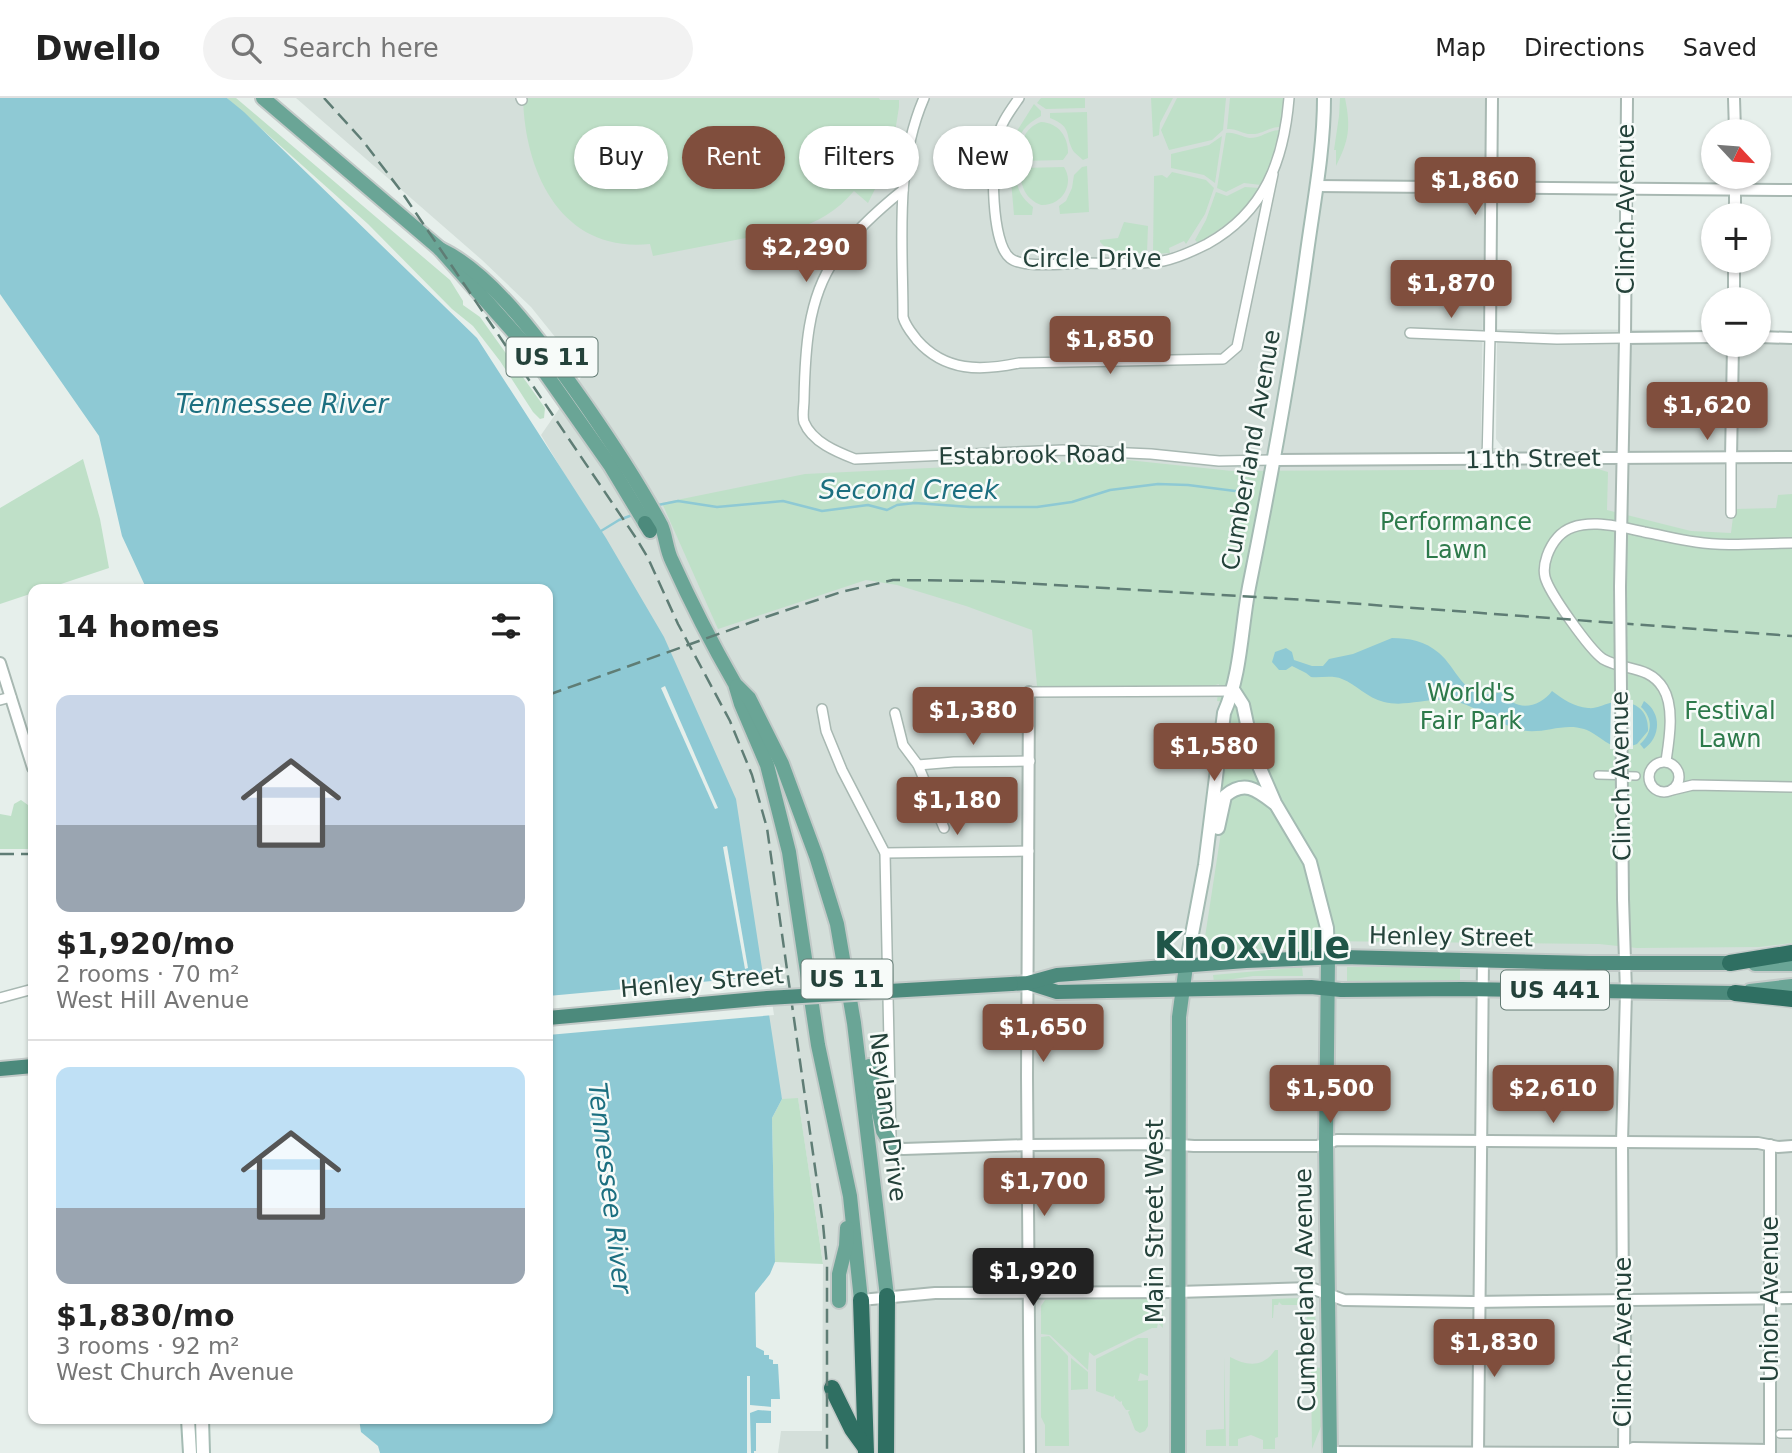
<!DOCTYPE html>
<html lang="en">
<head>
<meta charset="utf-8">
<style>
	body { margin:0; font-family:"DejaVu Sans",sans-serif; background:#f2f2f2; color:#222; height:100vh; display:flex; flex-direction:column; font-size:26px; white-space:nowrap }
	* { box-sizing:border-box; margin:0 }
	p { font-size:23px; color:#767676 }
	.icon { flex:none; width:38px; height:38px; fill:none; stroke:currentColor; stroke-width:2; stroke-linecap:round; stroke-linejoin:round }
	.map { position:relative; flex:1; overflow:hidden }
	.sheet { position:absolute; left:28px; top:486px; width:525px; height:840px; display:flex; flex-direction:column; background:#fff; border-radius:14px; box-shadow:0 2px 5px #0004 }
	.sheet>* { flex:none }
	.banner { position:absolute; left:574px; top:28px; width:665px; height:63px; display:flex; gap:14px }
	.needle { width:46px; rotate:116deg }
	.tools { position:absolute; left:1701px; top:21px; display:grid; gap:14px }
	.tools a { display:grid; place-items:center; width:70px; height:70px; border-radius:50%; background:#fff; box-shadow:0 2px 5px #0004; font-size:35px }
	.price { position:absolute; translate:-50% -60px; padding:0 16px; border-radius:7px; background:#804e3d; color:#fff; font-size:23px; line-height:46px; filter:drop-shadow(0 2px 4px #0008) }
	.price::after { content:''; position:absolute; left:50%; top:42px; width:21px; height:16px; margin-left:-10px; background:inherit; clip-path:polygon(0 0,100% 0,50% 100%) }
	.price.current { background:#222; color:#fff }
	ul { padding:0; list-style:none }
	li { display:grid; align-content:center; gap:14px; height:371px; padding:0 28px }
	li+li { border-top:2px solid #e0e0e0 }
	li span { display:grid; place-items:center; height:217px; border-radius:14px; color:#555 }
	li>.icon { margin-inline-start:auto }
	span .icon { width:126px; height:126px; fill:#fffc; stroke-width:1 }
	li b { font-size:30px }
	h2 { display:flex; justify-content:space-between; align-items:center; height:84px; padding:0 28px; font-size:30px }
	.chip { padding:0 24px; border-radius:32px; background:#fff; box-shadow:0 2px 5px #0004; font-size:24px; line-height:63px }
	.chip.current { background:#804e3d; color:#fff }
	header { display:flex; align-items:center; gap:42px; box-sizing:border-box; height:98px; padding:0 35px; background:#fff; border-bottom:2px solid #e0e0e0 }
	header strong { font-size:33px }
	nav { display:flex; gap:38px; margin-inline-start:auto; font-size:24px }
	.search { width:490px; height:63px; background:#f2f2f2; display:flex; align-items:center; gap:18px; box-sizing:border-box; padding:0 24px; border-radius:38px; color:#767676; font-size:26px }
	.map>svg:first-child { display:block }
	.built { fill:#d4dfda }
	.green { fill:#bfe0c8 }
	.water { fill:#8ec9d4 }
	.pier { fill:#e6efeb }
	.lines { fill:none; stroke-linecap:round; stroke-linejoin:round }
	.stream { stroke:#8ec9d4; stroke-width:2.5 }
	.pedestrian-casing { stroke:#a8b8b2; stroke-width:10 }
	.minor-casing { stroke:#a8b8b2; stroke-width:12 }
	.tertiary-casing { stroke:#a8b8b2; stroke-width:14 }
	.secondary-casing { stroke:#a4bbb3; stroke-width:16 }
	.primary-casing { stroke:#c2cac8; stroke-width:18 }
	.trunk-casing { stroke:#c2cac8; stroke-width:18 }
	.motorway-casing { stroke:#c2cac8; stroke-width:19 }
	.pedestrian { stroke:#fff; stroke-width:7 }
	.minor { stroke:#fff; stroke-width:9 }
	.tertiary { stroke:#fff; stroke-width:10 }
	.secondary { stroke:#fff; stroke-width:12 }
	.primary { stroke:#6aa596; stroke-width:14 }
	.trunk { stroke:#4c8a7c; stroke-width:14 }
	.motorway { stroke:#2f6f62; stroke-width:16 }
	.rail { stroke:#5f7d75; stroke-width:2.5; stroke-dasharray:14 7; stroke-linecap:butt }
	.tertiary-bridge-casing { stroke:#a8b8b2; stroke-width:14; stroke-linecap:butt }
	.trunk-bridge-casing { stroke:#c2cac8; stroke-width:18; stroke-linecap:butt }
	.tertiary-bridge { stroke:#fff; stroke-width:10 }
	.trunk-bridge { stroke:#4c8a7c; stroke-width:14 }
	.labels { text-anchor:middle; stroke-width:5; stroke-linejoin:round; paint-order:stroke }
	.shield { fill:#f7fbf9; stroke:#637a73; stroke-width:2 }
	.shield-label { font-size:23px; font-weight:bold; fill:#24423a }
	.street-label { font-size:24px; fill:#24423a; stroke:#f7fbf9 }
	.park-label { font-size:24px; fill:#2d7a4b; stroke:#f7fbf9 }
	.water-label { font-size:26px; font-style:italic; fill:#1c6f80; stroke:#f7fbf9 }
	.town-label { font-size:38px; font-weight:bold; fill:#1f5548; stroke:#f7fbf9 }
</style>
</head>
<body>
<header>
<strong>Dwello</strong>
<div class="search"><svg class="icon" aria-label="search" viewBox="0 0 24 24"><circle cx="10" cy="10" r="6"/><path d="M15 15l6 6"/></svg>Search here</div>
<nav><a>Map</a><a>Directions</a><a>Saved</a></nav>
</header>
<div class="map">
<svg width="1792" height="1355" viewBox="0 0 1792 1355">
	<rect width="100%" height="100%" fill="#e6efeb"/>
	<polygon class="built" points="296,0 1486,0 1481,350 1503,350 1496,341 1497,231 1713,232 1713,247 1759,247 1759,233 1792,234 1792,1355 778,1355 781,1333 822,1333 823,1166 798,1001 782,1001 590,419 541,337 584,275 531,209 482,162"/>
	<g class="green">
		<polygon points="227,0 236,0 450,182 463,203 463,207 480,219 545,310 544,320 540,321 533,314 500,263 473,228 452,211 368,126"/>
		<path d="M523,0H879L880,2H899V9L891,59L868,105L854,93C837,113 818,124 793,132L787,128L788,132L653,158L650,146C562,155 525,76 523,0Z"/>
		<polygon points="1041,0 1085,0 1085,10 1046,11 1037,5"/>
		<polygon points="1151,0 1173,0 1160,25 1159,37 1153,39"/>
		<polygon points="1177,0 1226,0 1223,32 1212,42 1169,52 1161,32"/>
		<path d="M1230,0H1284L1281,29C1270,28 1262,37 1251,36C1242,36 1236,30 1227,31Z"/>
		<path d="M1340,0H1345C1351,30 1349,42 1336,68V52H1334L1339,18Z"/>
		<path d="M1034,6L1041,13V18C1022,28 1016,39 1015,63H1011L1015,36Z"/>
		<path d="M1087,14L1088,60L1083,62C1080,59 1077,57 1074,54C1064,39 1074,29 1050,20V15Z"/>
		<path d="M1041,24C1059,25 1068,39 1068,55L1063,62L1020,63C1018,47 1025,29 1041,24Z"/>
		<path d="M1280,32L1276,54L1261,87L1244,85L1226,94L1217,90L1226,35C1236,34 1241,39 1250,40C1262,40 1269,32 1280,32Z"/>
		<polygon points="1222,38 1215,85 1204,77 1171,70 1171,56 1209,47"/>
		<polygon points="1087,68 1089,114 1060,116 1059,108 1066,103 1072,90 1074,77 1082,69"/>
		<path d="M1064,69C1075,86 1062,108 1041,107C1025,101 1020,87 1020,70Z"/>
		<path d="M1010,71H1015C1017,90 1019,98 1033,109L1032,117H1014Z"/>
		<polygon points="1172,74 1206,82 1214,90 1205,116 1186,146 1184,143 1169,150 1170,155 1153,156 1154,78 1162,77 1167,80"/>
		<path d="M1245,89L1259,90C1244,115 1223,130 1198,145L1195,142L1206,122L1216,94L1227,98Z"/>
		<polygon points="1124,124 1148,128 1147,155 1112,156 1100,144 1100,142 1118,140"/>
		<polygon points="83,361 100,421 109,470 43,492 33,492 33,495 0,506 0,410"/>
		<polygon points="1118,361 1232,373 1598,371 1608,374 1607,412 1691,433 1731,435 1734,411 1776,410 1778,397 1792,396 1792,845 1759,849 1637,850 1599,846 1319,843 1316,849 1308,851 1203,852 1222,728 1220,690 1231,605 1217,603 1219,586 1212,588 1037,588 1032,532 966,508 897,487 866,482 718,531 662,405 805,376"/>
		<polygon points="21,702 28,707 29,719 33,721 33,751 0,751 0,716 11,718 14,706"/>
		<polygon points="1302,869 1303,878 1253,878 1214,884 1213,877"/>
		<rect x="1347" y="869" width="113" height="14"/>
		<polygon points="798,1000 823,1166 775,1164 772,1020 782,1001"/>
		<polygon points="1155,1201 1162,1207 1163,1230 1158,1225 1157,1230 1152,1230 1094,1258 1089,1254 1088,1272 1050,1237 1041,1236 1041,1208 1045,1202"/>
		<path d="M1272,1201C1310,1200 1316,1194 1316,1237L1309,1238L1306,1234L1307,1215L1300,1214V1207H1282L1279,1204L1278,1207H1274L1273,1220H1272Z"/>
		<polygon points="1049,1238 1068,1258 1069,1348 1045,1348 1045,1327 1041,1319 1041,1239"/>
		<polygon points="1138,1240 1148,1240 1148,1278 1140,1275 1138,1283 1148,1282 1148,1328 1145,1333 1140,1335 1135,1332 1128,1314 1130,1312 1126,1312 1122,1306 1122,1303 1120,1304 1115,1300 1115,1297 1113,1299 1096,1293 1096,1261"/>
		<path d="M1275,1252H1278V1339L1275,1340V1351H1263V1342L1251,1337L1238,1341V1348H1229L1230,1259C1247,1268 1263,1270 1275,1252Z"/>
		<polygon points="1224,1258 1226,1348 1206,1348 1206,1332 1224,1331"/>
		<polygon points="1071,1260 1088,1274 1088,1291 1071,1292"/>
		<polygon points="1314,1269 1322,1270 1322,1326 1312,1351 1311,1272"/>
	</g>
	<g class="water">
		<polygon points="0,0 227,0 244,14 477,240 606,440 664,539 736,701 782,1001 772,1020 775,1164 770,1176 755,1195 756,1249 764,1253 764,1257 769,1257 769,1261 773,1262 773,1266 778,1266 780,1301 771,1301 771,1325 756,1325 756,1353 754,1353 754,1355 380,1355 378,1348 361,1334 359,1321 548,1321 548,492 147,492 122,438 99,338 0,196"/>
		<path d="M1392,540C1409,540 1425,543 1439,555C1460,573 1464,607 1504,593C1513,615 1540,610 1552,593C1563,601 1574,609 1588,610C1596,611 1602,607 1610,605C1631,601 1649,609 1648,633L1637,646C1611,657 1604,638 1584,631C1563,624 1542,637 1521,632C1498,627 1480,610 1458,604C1432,597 1408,610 1384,604C1367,600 1356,586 1342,581C1333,577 1320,580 1311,579L1306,575L1292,568L1286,572H1279L1272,564L1275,554L1286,550L1292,554L1294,562L1312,568H1323L1329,561L1353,556Z"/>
		<path d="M1644,603C1662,615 1661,639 1644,651L1640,646C1653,635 1653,620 1641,609Z"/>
	</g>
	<g class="pier">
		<polygon points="665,588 718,710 715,711 661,590"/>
		<polygon points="1624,601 1633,602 1633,651 1610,651 1611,602"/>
		<polygon points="727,748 748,870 745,871 723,749"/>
		<polygon points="768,878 774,917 548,937 548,898"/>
		<polygon points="747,1278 750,1278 750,1307 772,1309 772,1313 758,1312 750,1315 751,1355 747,1355"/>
	</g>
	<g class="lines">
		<g class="stream">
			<polyline points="658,407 678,403 717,409 783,403 822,413 868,407 887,412 897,407 915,405 970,409 1037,409 1072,404 1110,392 1158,386 1188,387 1243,394"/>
			<polyline points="601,433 619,422 635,416"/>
		</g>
		<g class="pedestrian-casing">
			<g id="pedestrian">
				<polyline points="1598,677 1636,678"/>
				<polyline points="1780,1336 1792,1336"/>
			</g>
		</g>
		<g class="minor-casing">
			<g id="minor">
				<polyline points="521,0 522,2"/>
				<path d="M924,0C894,69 903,146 903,219C906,229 911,234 917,242C945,274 981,273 1019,265L1223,261L1237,249L1273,76"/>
				<path d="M1019,0C1010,13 1000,26 997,42C991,65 991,145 1010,160C1023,171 1066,165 1083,165C1109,165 1137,167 1163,163C1178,160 1193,153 1207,146C1265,114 1284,62 1289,0"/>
				<path d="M903,92C878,112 853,134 835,161C807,201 805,255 804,302C804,308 802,318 804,324C812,344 837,354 855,361L1063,352L1151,356L1219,363L1275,362"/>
				<polyline points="1410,235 1557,241 1625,240"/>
				<polyline points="1487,362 1490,238"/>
				<polyline points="1731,415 1731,360"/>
				<polyline points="1029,594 1234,593"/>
				<polyline points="0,602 11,599"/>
				<polyline points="822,611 826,633 842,672 885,755 891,1041"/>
				<polyline points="895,615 903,647 918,667 944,730"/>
				<path d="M1666,663C1669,643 1675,609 1663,590C1649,567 1624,573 1603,561C1590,552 1549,495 1545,479C1542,466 1549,449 1558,439C1577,417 1619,428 1644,434C1661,437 1679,442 1696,444C1727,449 1761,445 1792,445"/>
				<circle cx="1664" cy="679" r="15"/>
				<polyline points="918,667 954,664 1030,663"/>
				<polyline points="1672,692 1693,687 1792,689"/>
				<polyline points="885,755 1029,753"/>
				<polyline points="0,900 33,891"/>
			</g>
		</g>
		<g class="tertiary-casing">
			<g id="tertiary">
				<polyline points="1734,0 1735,33"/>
				<polyline points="1316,88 1792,92"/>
				<polyline points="1735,117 1735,79"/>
				<polyline points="1734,201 1734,163"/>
				<polyline points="1490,238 1492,0"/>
				<polyline points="1759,239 1792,240"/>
				<polyline points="1625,240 1713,239"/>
				<polyline points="1731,360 1733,247"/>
				<polyline points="1275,362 1792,359"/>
				<polyline points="1620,489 1625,240 1627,0"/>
				<polyline points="0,565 33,670"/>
				<polyline points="1029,594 1027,979 1030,1355"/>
				<polyline points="1623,801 1626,894 1622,1044 1623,1202 1625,1214 1624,1355"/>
				<polyline points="891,1046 903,1051 1028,1047 1166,1046 1194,1048 1317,1048 1337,1042 1758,1045 1778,1049 1792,1048"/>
				<polyline points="1770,1047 1770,1355"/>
				<polyline points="861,1202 935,1195 1177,1194 1311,1190 1344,1202 1472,1204 1792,1200"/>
				<polyline points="1330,1354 1624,1355 1633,1350 1770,1352"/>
				<polyline points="1478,1355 1483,861"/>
			</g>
		</g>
		<g class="secondary-casing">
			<g id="secondary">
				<polyline points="1234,593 1243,607 1253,654 1275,705 1310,764 1327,830 1328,860"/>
				<path d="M1218,730L1225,698C1244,682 1256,691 1274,705"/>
				<path d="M1186,868L1205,767L1224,615C1242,574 1241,527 1250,484C1272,375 1292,265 1307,154C1314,103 1324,51 1324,0"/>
				<polyline points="188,1321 190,1355"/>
				<polyline points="202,1321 203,1355"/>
			</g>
		</g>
		<g class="primary-casing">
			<g id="primary">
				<polyline points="263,0 440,151 527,249 610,367 645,425"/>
				<path d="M440,151C496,177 552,259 587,309C614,348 639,386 661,427C666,438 666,451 672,463C691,505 712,546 735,586L741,606L767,667L789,754L818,947L850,1098L861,1202"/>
				<polyline points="737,588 749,600 782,666 816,758 837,826 854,925 887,1198"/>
				<polyline points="1328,860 1326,1046 1330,1355"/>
				<polyline points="1755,866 1792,866"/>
				<polyline points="1750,893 1792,888"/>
				<polyline points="869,968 883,1033 891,1046"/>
				<polyline points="839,1203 839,1176 846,1148 847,1130"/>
				<polyline points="1178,1355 1179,919 1186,868"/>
			</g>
		</g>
		<g class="trunk-casing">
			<g id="trunk">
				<polyline points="645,425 650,433"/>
				<polyline points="1029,885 1057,894 1311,889 1341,892 1462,891 1735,895"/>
				<polyline points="1011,886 1028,885 1057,877 1246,863 1342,859 1589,865 1730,865"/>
				<polyline points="0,971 33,968"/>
			</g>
		</g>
		<g class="motorway-casing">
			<g id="motorway">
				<polyline points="1730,865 1792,855"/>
				<polyline points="1735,895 1792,901"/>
				<polyline points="861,1202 866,1355"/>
				<polyline points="832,1290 852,1331 865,1349"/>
				<polyline points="886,1355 887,1198"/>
			</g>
		</g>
		<use href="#pedestrian" class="pedestrian"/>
		<use href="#minor" class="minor"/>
		<use href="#tertiary" class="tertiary"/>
		<use href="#secondary" class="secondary"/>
		<use href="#primary" class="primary"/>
		<use href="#trunk" class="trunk"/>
		<use href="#motorway" class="motorway"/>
		<g class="rail">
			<polyline points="324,0 363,43 401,93 636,440 648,460 678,526 730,623 752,677 767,730 823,1126 827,1168 827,1355"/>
			<polyline points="548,597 766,519 841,494 893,482 987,483 1306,502 1792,538"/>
			<polyline points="0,756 33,756"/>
		</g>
		<g class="tertiary-bridge-casing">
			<polyline id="tertiary-bridge" points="1620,489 1623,801"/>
		</g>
		<g class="trunk-bridge-casing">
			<polyline id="trunk-bridge" points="548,920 767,900 1011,886"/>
		</g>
		<use href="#tertiary-bridge" class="tertiary-bridge"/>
		<use href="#trunk-bridge" class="trunk-bridge"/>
	</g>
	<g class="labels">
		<g class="shield">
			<rect x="506.5" y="239.5" width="91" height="39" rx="5"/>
			<rect x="801.5" y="861.5" width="91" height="39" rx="5"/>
			<rect x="1501" y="872.5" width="108" height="39" rx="5"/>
		</g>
		<g class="shield-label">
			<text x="552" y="267">US 11</text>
			<text x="847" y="889">US 11</text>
			<text x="1555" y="900">US 441</text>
		</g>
		<g class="street-label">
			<text transform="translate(1626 111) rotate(-90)" y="8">Clinch Avenue</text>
			<text x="1092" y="169">Circle Drive</text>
			<text transform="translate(1251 352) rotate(-80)" y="8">Cumberland Avenue</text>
			<text transform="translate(1032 357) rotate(-1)" y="8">Estabrook Road</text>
			<text transform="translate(1533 361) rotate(-1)" y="8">11th Street</text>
			<text transform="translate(1621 678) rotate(-91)" y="8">Clinch Avenue</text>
			<text transform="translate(1451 839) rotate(1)" y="8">Henley Street</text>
			<text transform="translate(702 884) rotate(-5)" y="8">Henley Street</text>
			<text transform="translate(888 1019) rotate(83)" y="8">Neyland Drive</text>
			<text transform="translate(1155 1123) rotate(-90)" y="8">Main Street West</text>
			<text transform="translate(1305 1192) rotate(-91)" y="8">Cumberland Avenue</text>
			<text transform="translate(1770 1201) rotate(-90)" y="8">Union Avenue</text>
			<text transform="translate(1623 1244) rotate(-90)" y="8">Clinch Avenue</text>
		</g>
		<g class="park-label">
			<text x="1456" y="432">Performance<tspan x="1456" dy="28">Lawn</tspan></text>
			<text x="1471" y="603">World's<tspan x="1471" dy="28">Fair Park</tspan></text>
			<text x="1730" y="621">Festival<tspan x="1730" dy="28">Lawn</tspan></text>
		</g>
		<g class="water-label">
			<text x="282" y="315">Tennessee River</text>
			<text x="909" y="401">Second Creek</text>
			<text transform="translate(610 1090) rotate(83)" y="9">Tennessee River</text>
		</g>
		<g class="town-label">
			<text x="1252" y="860">Knoxville</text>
		</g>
	</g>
</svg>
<div class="tools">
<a><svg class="needle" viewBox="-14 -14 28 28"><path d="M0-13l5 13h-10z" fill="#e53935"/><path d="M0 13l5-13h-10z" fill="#767676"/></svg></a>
<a>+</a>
<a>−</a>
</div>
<b class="price" style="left:1475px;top:119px">$1,860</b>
<b class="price" style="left:806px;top:186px">$2,290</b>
<b class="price" style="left:1451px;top:222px">$1,870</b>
<b class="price" style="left:1110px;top:278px">$1,850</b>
<b class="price" style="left:1707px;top:344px">$1,620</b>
<b class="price" style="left:973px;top:649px">$1,380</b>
<b class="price" style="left:1214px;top:685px">$1,580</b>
<b class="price" style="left:957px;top:739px">$1,180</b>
<b class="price" style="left:1043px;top:966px">$1,650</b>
<b class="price" style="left:1330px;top:1027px">$1,500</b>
<b class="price" style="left:1553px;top:1027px">$2,610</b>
<b class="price" style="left:1044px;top:1120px">$1,700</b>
<b class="price current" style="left:1033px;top:1210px">$1,920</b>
<b class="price" style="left:1494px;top:1281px">$1,830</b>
<div class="banner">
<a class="chip">Buy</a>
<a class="chip current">Rent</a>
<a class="chip">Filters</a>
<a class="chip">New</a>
</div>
<section class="sheet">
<h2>14 homes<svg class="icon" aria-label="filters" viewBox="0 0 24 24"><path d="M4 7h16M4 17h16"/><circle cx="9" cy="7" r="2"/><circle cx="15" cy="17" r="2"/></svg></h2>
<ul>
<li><span style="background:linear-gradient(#c9d6e8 60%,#9aa5b1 0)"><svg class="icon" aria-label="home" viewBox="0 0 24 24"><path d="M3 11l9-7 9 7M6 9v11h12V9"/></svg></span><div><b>$1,920/mo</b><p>2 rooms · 70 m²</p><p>West Hill Avenue</p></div></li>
<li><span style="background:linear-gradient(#bfe0f5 65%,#9aa5b1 0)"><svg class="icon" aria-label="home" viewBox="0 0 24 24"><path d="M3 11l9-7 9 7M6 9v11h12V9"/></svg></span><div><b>$1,830/mo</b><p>3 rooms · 92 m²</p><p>West Church Avenue</p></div></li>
</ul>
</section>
</div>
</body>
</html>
